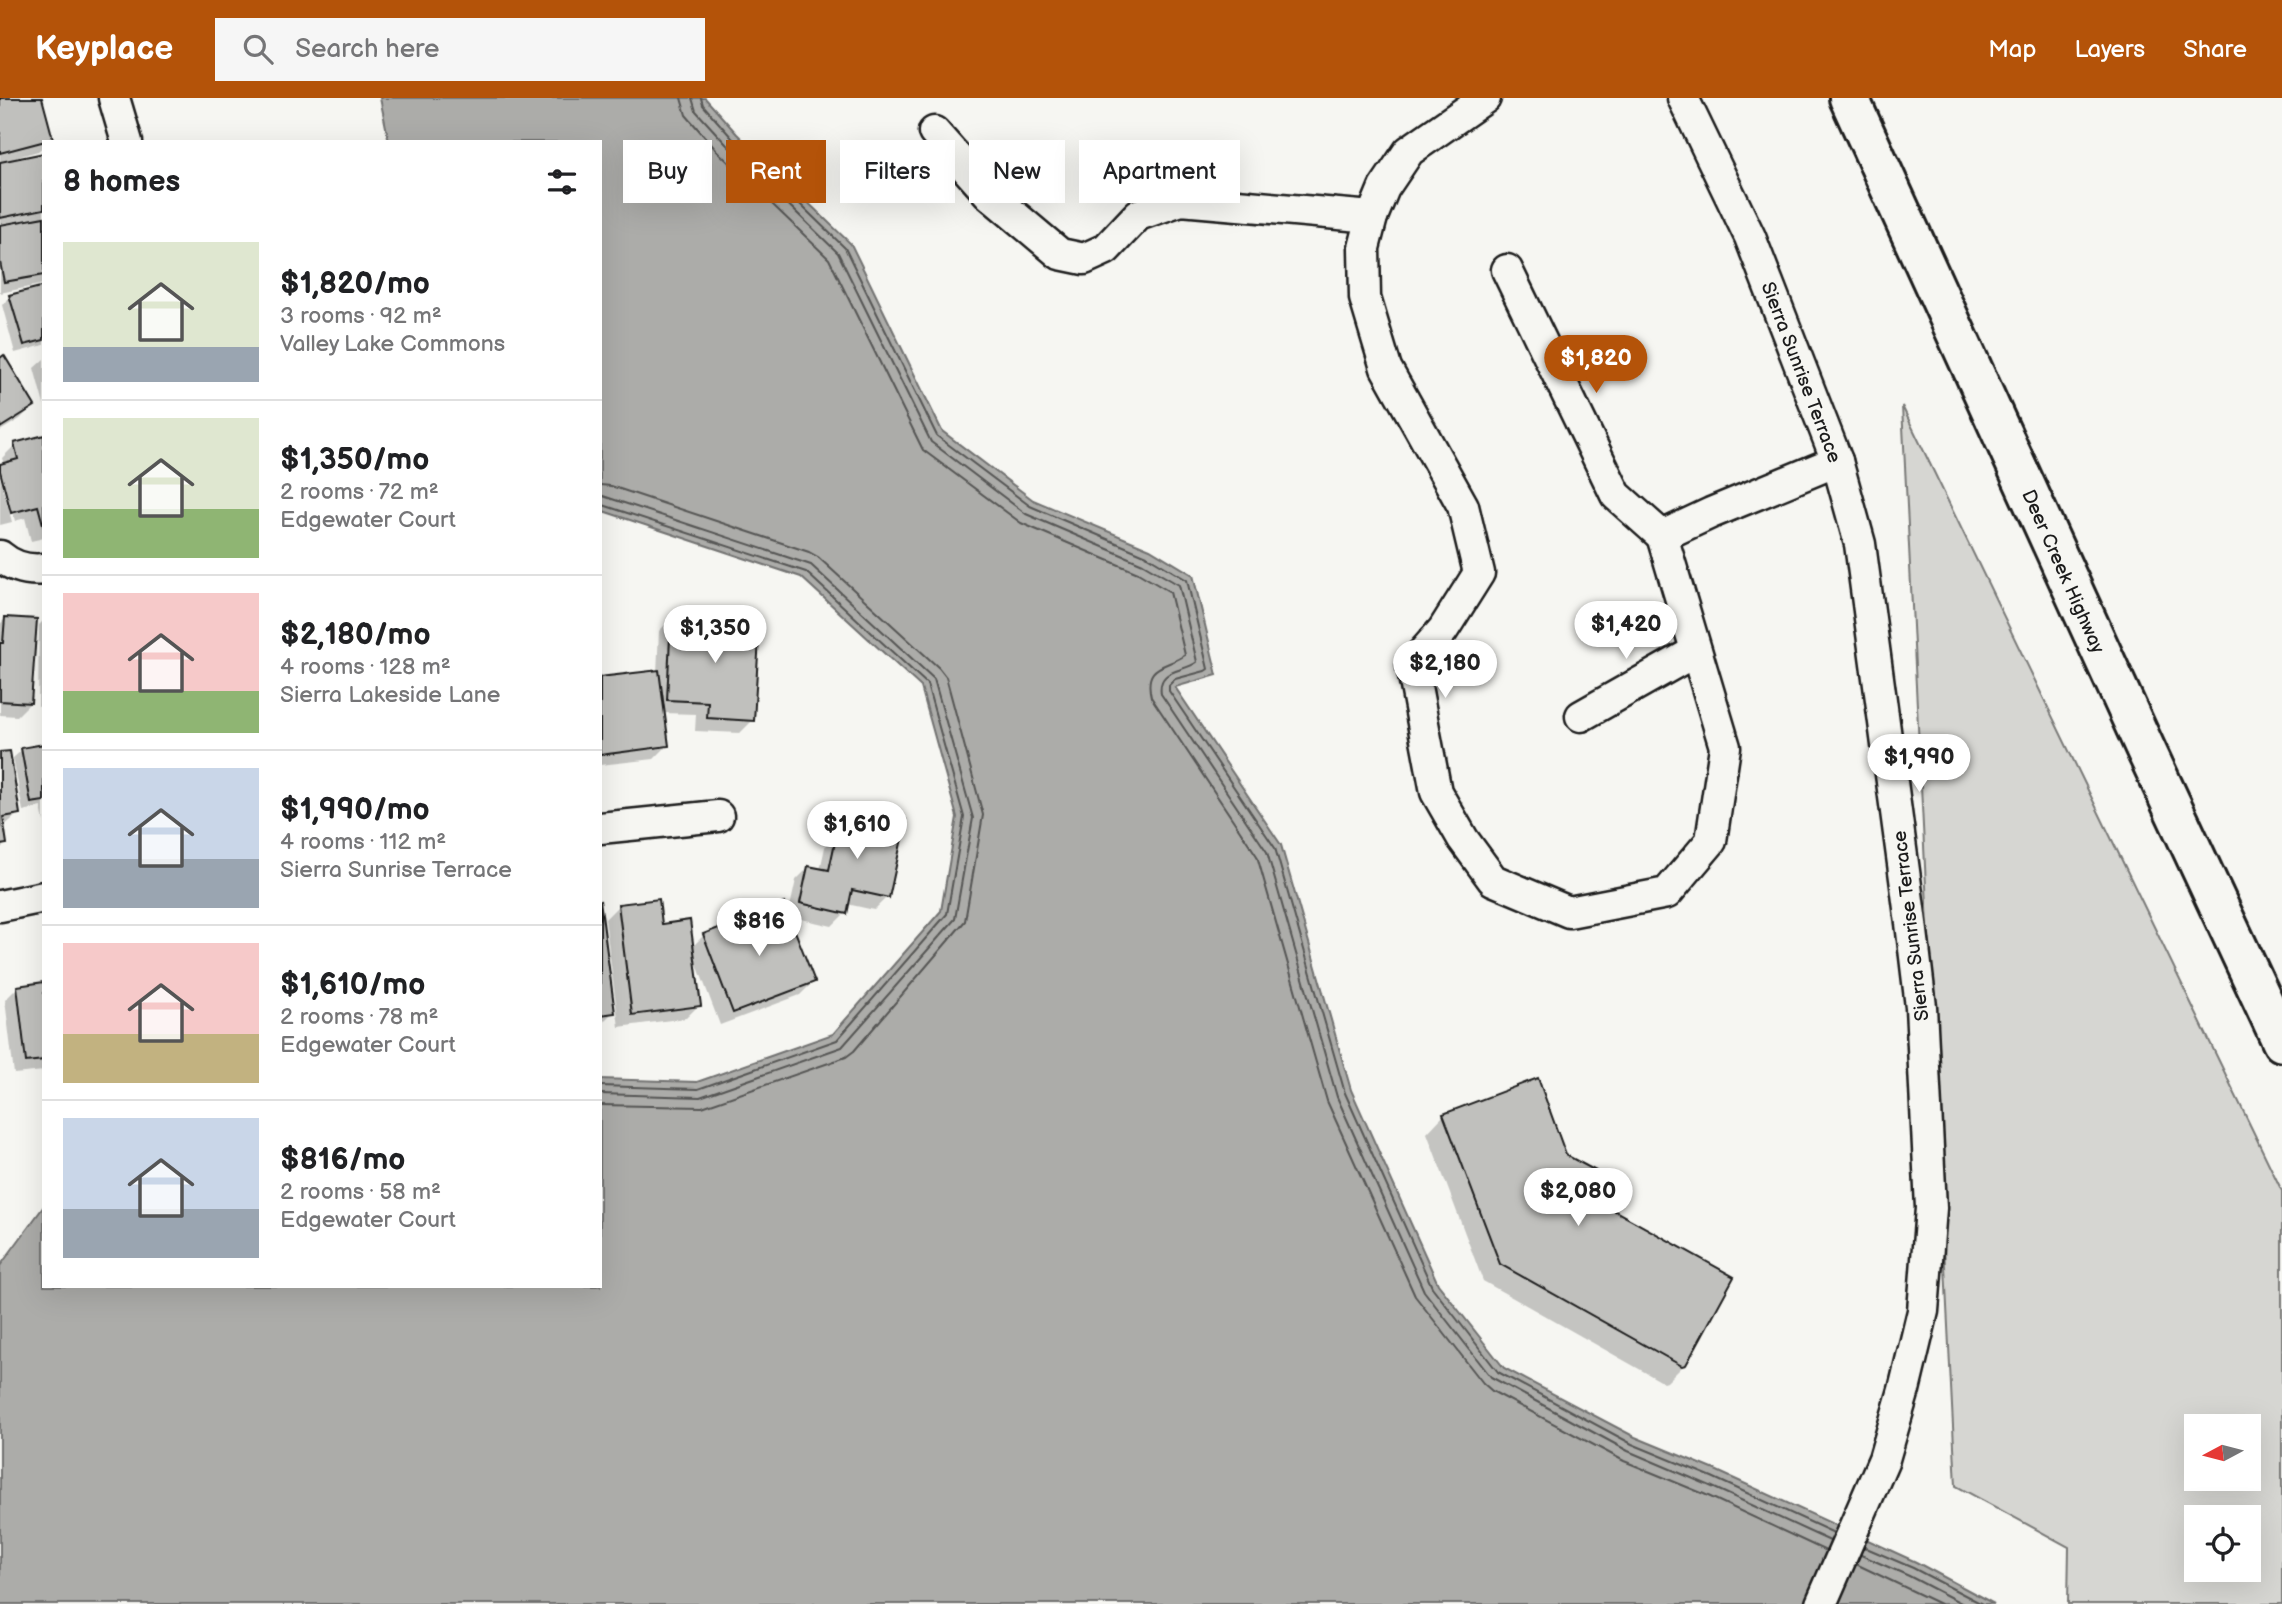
<!DOCTYPE html>
<html lang="en">
<head>
<meta charset="utf-8">
<style>
	body { margin:0; font-family:"Balsamiq Sans",sans-serif; background:#f6f6f6; color:#202124; height:100vh; display:flex; flex-direction:column; font-size:26px; white-space:nowrap }
	* { box-sizing:border-box; margin:0 }
	p { font-size:23px; color:#757577 }
	.icon { flex:none; width:38px; height:38px; fill:none; stroke:currentColor; stroke-width:2; stroke-linecap:round; stroke-linejoin:round }
	.map { position:relative; flex:1; overflow:hidden }
	.side { position:absolute; left:42px; top:42px; width:560px; height:1148px; display:flex; flex-direction:column; background:#fff; border-radius:0px; box-shadow:0 7px 28px #0002 }
	.side>* { flex:none }
	.hud { position:absolute; left:623px; top:42px; width:665px; height:63px; display:flex; gap:14px }
	.needle { width:46px; rotate:263deg }
	.buttons { position:absolute; left:2184px; top:1316px; display:grid; gap:14px }
	.buttons a { display:grid; place-items:center; width:77px; height:77px; border-radius:0px; background:#fff; box-shadow:0 7px 28px #0002; font-size:35px }
	.price { position:absolute; translate:-50% -60px; padding:0 16px; border-radius:24px; background:#fff; color:#222; font-size:23px; line-height:46px; filter:drop-shadow(0 2px 4px #0008) }
	.price::after { content:''; position:absolute; left:50%; top:42px; width:21px; height:16px; margin-left:-10px; background:inherit; clip-path:polygon(0 0,100% 0,50% 100%) }
	.price.selected { background:#b45309; color:#fff }
	ul { padding:0; list-style:none }
	li { display:flex; align-items:center; gap:21px; height:175px; padding:0 21px }
	li+li { border-top:2px solid #e0e0e0 }
	li span { display:grid; place-items:center; flex:none; width:196px; height:140px; border-radius:0px; color:#555 }
	li>.icon { margin-inline-start:auto }
	span .icon { width:84px; height:84px; fill:#fffc; stroke-width:1 }
	li b { font-size:30px }
	h2 { display:flex; justify-content:space-between; align-items:center; height:84px; padding:0 21px; font-size:30px }
	.chip { padding:0 24px; border-radius:0px; background:#fff; box-shadow:0 7px 28px #0002; font-size:24px; line-height:63px }
	.chip.selected { background:#b45309; color:#fff }
	header { display:flex; align-items:center; gap:42px; box-sizing:border-box; height:98px; padding:0 35px; background:#b45309; color:#fff }
	header strong { font-size:33px }
	nav { display:flex; gap:38px; margin-inline-start:auto; font-size:24px }
	.search { width:490px; height:63px; background:#f6f6f6; display:flex; align-items:center; gap:18px; box-sizing:border-box; padding:0 24px; border-radius:0px; color:#757577; font-size:26px }
	.map>svg:first-child { display:block }
	.green { fill:#d6d6d2; stroke:#797977; stroke-width:2; fill-rule:evenodd }
	.water { fill:#acaca9; stroke:#727271; stroke-width:2 }
	.shadow { fill:#0003 }
	.lines { fill:none; stroke-linecap:round; stroke-linejoin:round }
	.shore { stroke:#565654; stroke-width:2 }
	.building { fill:#c0c0bd; stroke:#1c1c1c; stroke-width:2 }
	.street-casing { stroke:#1c1c1c; stroke-width:35 }
	.primary-casing { stroke:#1c1c1c; stroke-width:44 }
	.street { stroke:#f6f6f2; stroke-width:30 }
	.primary { stroke:#f6f6f2; stroke-width:38 }
	.labels { text-anchor:middle; stroke-width:5; stroke-linejoin:round; paint-order:stroke }
	.street-label { font-size:19px; fill:#1c1c1c; stroke:#f6f6f2 }
</style>
</head>
<body>
<header>
<strong>Keyplace</strong>
<div class="search"><svg class="icon" aria-label="search" viewBox="0 0 24 24"><circle cx="10" cy="10" r="6"/><path d="M15 15l6 6"/></svg>Search here</div>
<nav><a>Map</a><a>Layers</a><a>Share</a></nav>
</header>
<div class="map">
<svg width="2282" height="1506" viewBox="0 0 2282 1506">
	<rect width="100%" height="100%" fill="#f6f6f2"/>
	<filter id="ink" filterUnits="userSpaceOnUse"><feTurbulence type="fractalNoise" baseFrequency=".0143" numOctaves="2"/><feDisplacementMap in="SourceGraphic" scale="14" xChannelSelector="R" yChannelSelector="G"/><feConvolveMatrix kernelMatrix="1 2 1 2 8 2 1 2 1" color-interpolation-filters="sRGB"/></filter>
	<g filter="url(#ink)">
		<path class="green" d="M1902,308L2282,1093V1506H2068L2069,1449L1956,1388ZM2196,1328H2249V1381H2196ZM2196,1419H2249V1472H2196Z"/>
		<polygon class="water" points="380,0 705,0 737,36 851,146 942,333 1033,402 1150,451 1193,477 1217,577 1175,589 1281,747 1351,992 1438,1186 1504,1270 1635,1339 1715,1372 1916,1464 1994,1506 0,1506 0,1168 44,1108 44,1188 600,1188 600,981 697,984 833,936 941,813 957,719 921,589 801,479 600,412 600,44 389,44"/>
		<g class="shadow">
			<polygon points="0,0 40,0 51,40 44,44 44,48 38,53 17,59 17,62 44,56 44,186 0,195"/>
			<polygon points="44,189 44,247 15,255 2,207 10,199"/>
			<polygon points="44,261 44,307 34,270"/>
			<polygon points="0,262 33,308 20,321 0,333"/>
			<polygon points="44,339 44,440 31,443 25,420 15,423 0,368 4,367 2,360 15,347"/>
			<polygon points="0,379 12,424 0,427"/>
			<polygon points="672,520 753,622 740,635 695,633 696,616 663,615 667,648 654,661 600,667 600,581 657,574 659,533"/>
			<polygon points="5,521 30,605 17,618 0,617 0,526"/>
			<polygon points="44,522 44,608 38,608 39,527"/>
			<polygon points="44,648 44,724 41,709 23,713 13,660 22,652"/>
			<polygon points="0,656 18,716 3,729 5,746 0,751"/>
			<polygon points="844,709 887,799 874,812 847,806 845,815 832,828 788,818 796,782 809,769 820,772 831,722"/>
			<polygon points="618,808 661,828 692,849 704,837 813,884 800,897 720,927 695,861 699,907 686,920 619,929 605,821"/>
			<polygon points="600,816 613,914 600,927"/>
			<polygon points="44,882 44,973 14,976 5,902 18,889 38,887"/>
			<polygon points="1444,1017 1565,1058 1609,1111 1685,1266 1667,1284 1664,1285 1483,1183 1427,1035"/>
		</g>
		<g class="lines">
			<g class="shore">
				<path d="M681,0L686,17L717,53L829,161L923,352L1021,425L1138,475L1170,494L1185,557C1167,570 1143,565 1151,599L1257,758L1327,1003L1415,1198L1483,1285L1492,1293L1624,1363L1704,1396L1826,1453"/>
				<path d="M692,0L696,13L726,46L838,155L931,344L1026,416L1143,466L1179,487L1197,564C1183,575 1157,570 1161,596L1267,754L1337,999L1424,1193L1491,1279L1628,1353L1708,1387L1830,1443"/>
				<polyline points="701,0 703,7 732,40 845,150 937,338 1030,408 1147,458 1187,482 1208,571 1205,573 1175,581 1169,587 1169,593 1275,750 1345,995 1432,1189 1498,1274 1632,1346 1712,1379 1834,1435"/>
				<polyline points="600,387 611,388 809,454 818,459 939,570 946,579 983,717 965,823 854,953 846,959 702,1009 600,1007"/>
				<polyline points="600,397 811,467 934,581 973,720 955,821 842,949 700,999 600,996"/>
				<polyline points="600,406 806,474 927,586 964,719 947,816 837,942 698,991 600,988"/>
				<polyline points="1864,1449 1913,1470 1982,1506"/>
				<polyline points="1861,1457 1909,1478 1963,1506"/>
				<polyline points="1856,1466 1940,1506"/>
			</g>
		</g>
		<g class="building">
			<polygon points="0,0 42,0 53,41 0,55"/>
			<polygon points="44,55 44,111 0,120 0,64"/>
			<polygon points="44,119 44,177 4,184 0,164 0,127"/>
			<polygon points="44,188 44,242 24,247 9,197"/>
			<polygon points="4,257 35,308 0,330 0,260"/>
			<polygon points="44,337 44,430 38,408 11,415 0,373 0,366 18,361 14,345"/>
			<polygon points="671,518 760,523 754,623 707,620 708,604 667,602"/>
			<polygon points="5,519 37,521 31,605 0,603 0,545 3,545"/>
			<polygon points="659,572 669,648 600,657 600,579"/>
			<polygon points="44,646 44,703 31,705 21,650"/>
			<polygon points="10,653 20,716 3,719 7,746 0,747 0,654"/>
			<polygon points="843,707 906,722 889,800 852,792 847,816 800,805 808,768 829,772"/>
			<polygon points="659,801 662,826 690,822 701,908 632,917 618,806"/>
			<polygon points="600,802 615,915 600,917"/>
			<polygon points="784,805 815,884 733,915 703,836"/>
			<polygon points="44,884 44,962 26,964 17,888"/>
			<polygon points="1538,980 1566,1057 1596,1073 1610,1110 1734,1179 1686,1267 1682,1268 1500,1166 1443,1016"/>
		</g>
		<g class="lines">
			<g class="street-casing">
				<g id="street">
					<polyline points="114,0 127,44"/>
					<polyline points="1485,0 1409,53 1384,90 1372,119 1364,150 1365,200 1386,270 1463,408 1479,475 1443,532 1412,567 1436,694 1463,741 1493,782 1569,814 1667,795 1711,743 1725,649 1662,438"/>
					<polyline points="1683,0 1750,139 1837,363 1860,446 1911,825 1921,909 1931,1110 1923,1213 1904,1292 1884,1361 1821,1506"/>
					<polyline points="934,34 990,97 1060,156 1084,161 1106,151 1138,117 1181,102 1372,119"/>
					<polyline points="1507,172 1616,397 1662,438"/>
					<polyline points="1662,438 1711,415 1837,363"/>
					<path d="M0,458C13,469 27,473 44,471"/>
					<polyline points="1581,618 1696,553"/>
					<polyline points="600,730 718,718"/>
					<polyline points="0,808 44,799"/>
				</g>
			</g>
			<g class="primary-casing">
				<polyline id="primary" points="1849,0 2145,650 2282,944"/>
			</g>
			<use href="#street" class="street"/>
			<use href="#primary" class="primary"/>
		</g>
	</g>
	<g class="labels">
		<g class="street-label">
			<text transform="translate(1802 274) rotate(69)" y="7">Sierra Sunrise Terrace</text>
			<text transform="translate(2064 473) rotate(66)" y="7">Deer Creek Highway</text>
			<text transform="translate(1910 828) rotate(-97)" y="7">Sierra Sunrise Terrace</text>
		</g>
	</g>
</svg>
<div class="buttons">
<a><svg class="needle" viewBox="-14 -14 28 28"><path d="M0-13l5 13h-10z" fill="#e53935"/><path d="M0 13l5-13h-10z" fill="#757577"/></svg></a>
<a><svg class="icon" aria-label="locate" viewBox="0 0 24 24"><circle cx="12" cy="12" r="6"/><path d="M12 2v4M12 18v4M2 12h4M18 12h4"/></svg></a>
</div>
<b class="price selected" style="left:1596px;top:297px">$1,820</b>
<b class="price" style="left:1626px;top:563px">$1,420</b>
<b class="price" style="left:715px;top:567px">$1,350</b>
<b class="price" style="left:1445px;top:602px">$2,180</b>
<b class="price" style="left:1919px;top:696px">$1,990</b>
<b class="price" style="left:857px;top:763px">$1,610</b>
<b class="price" style="left:759px;top:860px">$816</b>
<b class="price" style="left:1578px;top:1130px">$2,080</b>
<div class="hud">
<a class="chip">Buy</a>
<a class="chip selected">Rent</a>
<a class="chip">Filters</a>
<a class="chip">New</a>
<a class="chip">Apartment</a>
</div>
<section class="side">
<h2>8 homes<svg class="icon" aria-label="filters" viewBox="0 0 24 24"><path d="M4 7h16M4 17h16"/><circle cx="9" cy="7" r="2"/><circle cx="15" cy="17" r="2"/></svg></h2>
<ul>
<li><span style="background:linear-gradient(#dfe7d0 75%,#9aa5b1 0)"><svg class="icon" aria-label="home" viewBox="0 0 24 24"><path d="M3 11l9-7 9 7M6 9v11h12V9"/></svg></span><div><b>$1,820/mo</b><p>3 rooms · 92 m²</p><p>Valley Lake Commons</p></div></li>
<li><span style="background:linear-gradient(#dfe7d0 65%,#8fb573 0)"><svg class="icon" aria-label="home" viewBox="0 0 24 24"><path d="M3 11l9-7 9 7M6 9v11h12V9"/></svg></span><div><b>$1,350/mo</b><p>2 rooms · 72 m²</p><p>Edgewater Court</p></div></li>
<li><span style="background:linear-gradient(#f6c9c9 70%,#8fb573 0)"><svg class="icon" aria-label="home" viewBox="0 0 24 24"><path d="M3 11l9-7 9 7M6 9v11h12V9"/></svg></span><div><b>$2,180/mo</b><p>4 rooms · 128 m²</p><p>Sierra Lakeside Lane</p></div></li>
<li><span style="background:linear-gradient(#c9d6e8 65%,#9aa5b1 0)"><svg class="icon" aria-label="home" viewBox="0 0 24 24"><path d="M3 11l9-7 9 7M6 9v11h12V9"/></svg></span><div><b>$1,990/mo</b><p>4 rooms · 112 m²</p><p>Sierra Sunrise Terrace</p></div></li>
<li><span style="background:linear-gradient(#f6c9c9 65%,#c2b280 0)"><svg class="icon" aria-label="home" viewBox="0 0 24 24"><path d="M3 11l9-7 9 7M6 9v11h12V9"/></svg></span><div><b>$1,610/mo</b><p>2 rooms · 78 m²</p><p>Edgewater Court</p></div></li>
<li><span style="background:linear-gradient(#c9d6e8 65%,#9aa5b1 0)"><svg class="icon" aria-label="home" viewBox="0 0 24 24"><path d="M3 11l9-7 9 7M6 9v11h12V9"/></svg></span><div><b>$816/mo</b><p>2 rooms · 58 m²</p><p>Edgewater Court</p></div></li>
</ul>
</section>
</div>
</body>
</html>
